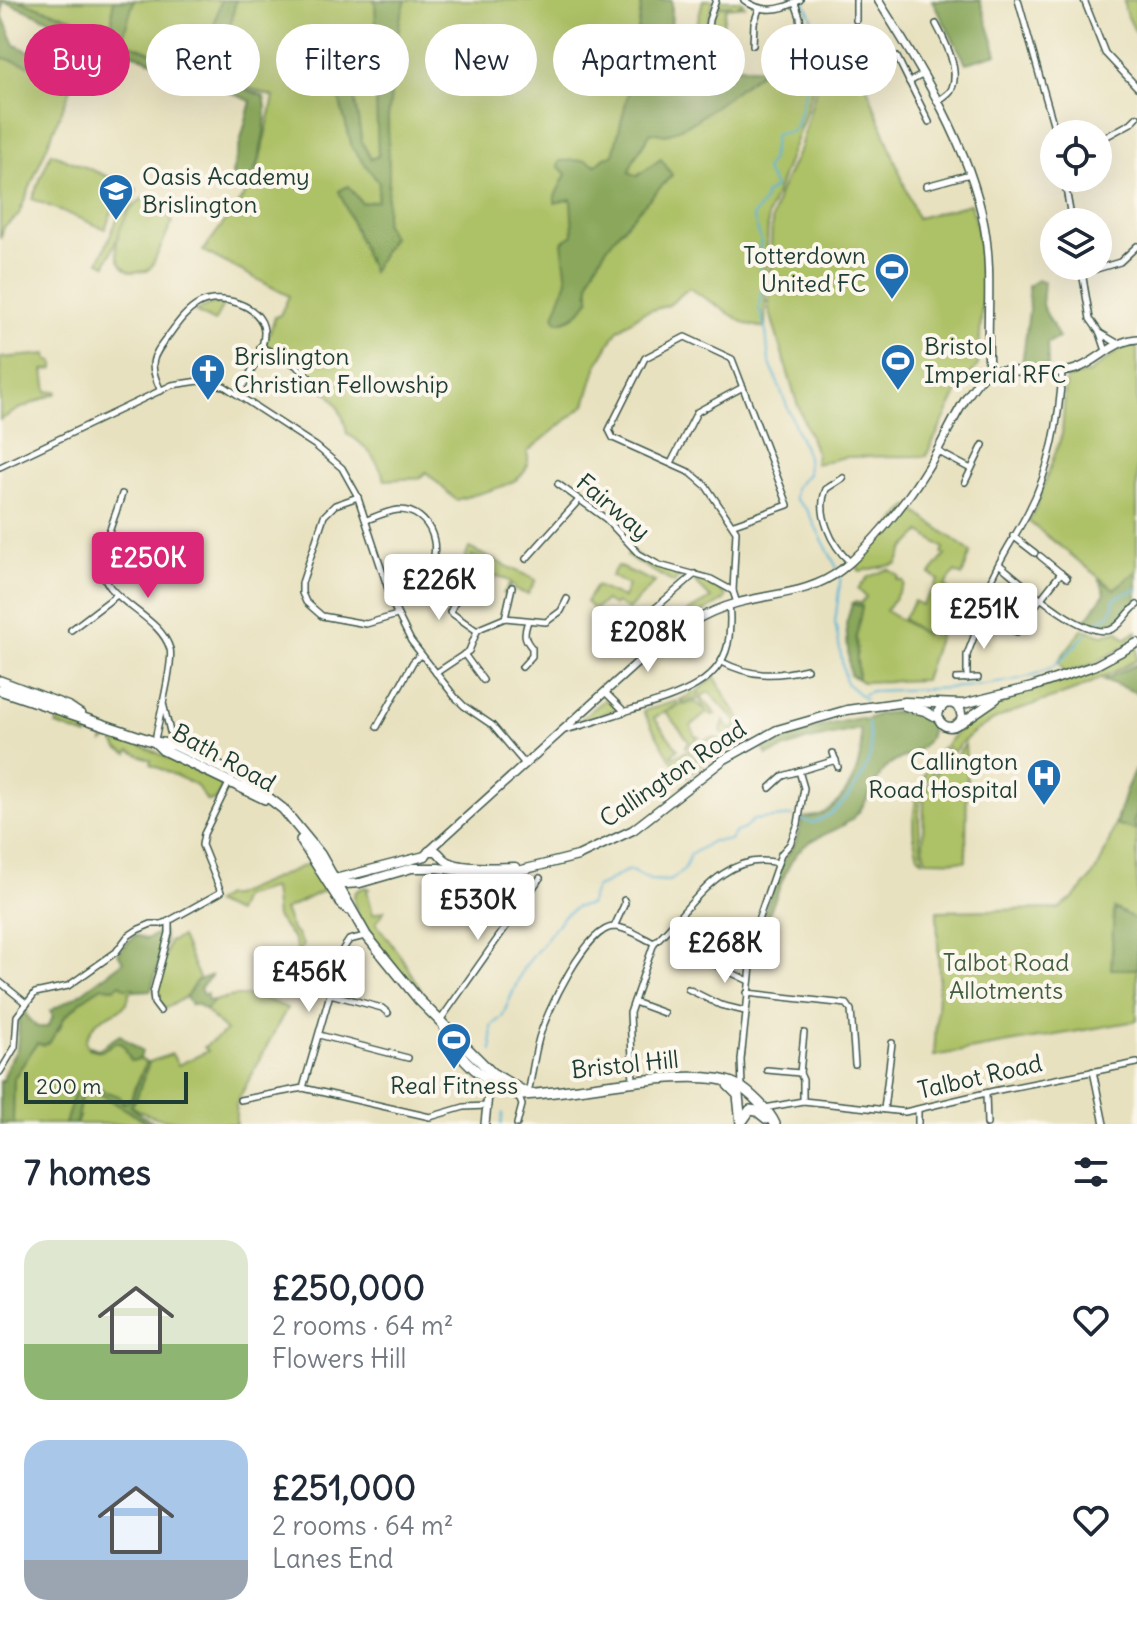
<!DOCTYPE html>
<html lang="en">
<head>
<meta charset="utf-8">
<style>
	body { margin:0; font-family:Delius,sans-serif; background:#f2f2f3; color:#1f2937; height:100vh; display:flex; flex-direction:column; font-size:30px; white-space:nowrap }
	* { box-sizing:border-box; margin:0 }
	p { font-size:26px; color:#747a83 }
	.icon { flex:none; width:44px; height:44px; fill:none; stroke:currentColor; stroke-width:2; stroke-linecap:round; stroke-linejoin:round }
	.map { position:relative; height:1124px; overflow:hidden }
	.drawer { display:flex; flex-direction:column; background:#fff; flex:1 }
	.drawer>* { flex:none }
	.guide { position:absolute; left:24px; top:24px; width:1090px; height:72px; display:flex; gap:16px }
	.buttons { position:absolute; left:1040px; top:120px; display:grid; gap:16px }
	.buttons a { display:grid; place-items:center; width:72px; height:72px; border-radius:50%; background:#fff; box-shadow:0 8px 32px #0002; font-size:40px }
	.scale { position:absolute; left:24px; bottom:20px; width:164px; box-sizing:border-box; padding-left:8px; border:4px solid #1f3d34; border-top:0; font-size:22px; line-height:28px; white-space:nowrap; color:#1f3d34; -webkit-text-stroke:6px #fbf7ec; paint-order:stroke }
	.price { position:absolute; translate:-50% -68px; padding:0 18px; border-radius:8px; background:#fff; color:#222; font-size:26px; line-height:52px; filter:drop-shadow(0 2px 4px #0008) }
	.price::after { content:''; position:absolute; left:50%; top:48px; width:24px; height:18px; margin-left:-12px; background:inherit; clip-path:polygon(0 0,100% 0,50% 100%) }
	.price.active { background:#db2777; color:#fff }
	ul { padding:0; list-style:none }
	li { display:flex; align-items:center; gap:24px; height:200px; padding:0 24px }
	li span { display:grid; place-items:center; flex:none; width:224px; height:160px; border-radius:24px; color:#555 }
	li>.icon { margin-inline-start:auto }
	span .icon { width:96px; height:96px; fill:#fffc; stroke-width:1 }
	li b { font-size:34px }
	h2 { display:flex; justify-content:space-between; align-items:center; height:96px; padding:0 24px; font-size:34px }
	.pill { padding:0 28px; border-radius:36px; background:#fff; box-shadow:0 8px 32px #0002; font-size:28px; line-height:72px }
	.pill.active { background:#db2777; color:#fff }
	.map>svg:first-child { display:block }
	.green { fill:#adc166; stroke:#667f4d; stroke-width:2 }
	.forest { fill:#8aa75b; stroke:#547248; stroke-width:2 }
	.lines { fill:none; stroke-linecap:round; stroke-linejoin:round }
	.stream { stroke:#5ab4d7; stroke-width:2 }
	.street-casing { stroke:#3d5649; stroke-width:8 }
	.secondary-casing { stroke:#3d5649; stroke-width:10 }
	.primary-casing { stroke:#3d5649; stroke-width:11 }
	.highway-casing { stroke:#3d5649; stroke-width:12 }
	.street { stroke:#fff; stroke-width:5 }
	.secondary { stroke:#fff; stroke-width:7 }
	.primary { stroke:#fff; stroke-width:8 }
	.highway { stroke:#fff; stroke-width:9 }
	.labels { text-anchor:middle; stroke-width:8; stroke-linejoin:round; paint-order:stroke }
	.poi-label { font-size:24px; fill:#1f3d34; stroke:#fbf7ec; text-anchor:start }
	.street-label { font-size:24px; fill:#1f3d34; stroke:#fbf7ec }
	.park-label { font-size:24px; fill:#425e40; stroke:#fbf7ec }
</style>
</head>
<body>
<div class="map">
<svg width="1137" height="1124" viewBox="0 0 1137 1124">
	<rect width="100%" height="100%" fill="#fbf7ec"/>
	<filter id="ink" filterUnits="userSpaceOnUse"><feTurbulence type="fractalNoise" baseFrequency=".0125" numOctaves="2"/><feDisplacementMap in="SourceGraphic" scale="16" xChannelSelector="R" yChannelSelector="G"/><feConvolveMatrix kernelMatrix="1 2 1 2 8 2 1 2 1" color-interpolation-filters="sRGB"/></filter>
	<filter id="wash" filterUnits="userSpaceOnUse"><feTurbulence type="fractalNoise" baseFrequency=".006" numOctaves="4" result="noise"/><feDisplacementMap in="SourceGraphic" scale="32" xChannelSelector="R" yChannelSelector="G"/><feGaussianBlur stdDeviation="1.8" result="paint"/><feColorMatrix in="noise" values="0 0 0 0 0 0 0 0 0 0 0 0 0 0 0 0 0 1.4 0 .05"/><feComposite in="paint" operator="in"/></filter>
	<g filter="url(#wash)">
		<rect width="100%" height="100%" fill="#e8e1bf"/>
		<g class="green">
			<path d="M8,0H672L670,62L817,73L804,118L768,215L765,328L746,324L689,288L669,305L642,313L617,331L597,365L585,405L527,452C537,487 480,491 456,500L426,472L420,478L385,480C378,461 365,443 347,434C345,419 335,396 322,389L325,386L321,380H317L289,355L267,346L266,343L275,317L280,315L289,296L203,251L252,185L260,182L256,177L274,97L209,73L207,76Z"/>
			<polygon points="703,0 714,0 704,33 698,35 704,45 710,46 711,60 695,60 697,24"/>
			<polygon points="719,0 740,0 743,3 738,5 746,6 726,8 721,33 716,33 712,20 717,7 732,5 718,5"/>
			<polygon points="1124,0 1137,0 1137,35 1125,11"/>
			<polygon points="0,36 3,46 59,63 77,74 18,216 4,227 0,239"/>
			<polygon points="820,73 864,79 917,218 970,204 975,219 984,275 978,365 956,395 926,456 845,457 815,464 816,453 796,400 769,309 772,219 779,193 800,148"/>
			<polygon points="51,153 124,183 105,229 32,199"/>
			<polygon points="131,187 137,189 106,265 99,262"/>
			<path d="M144,198H156L167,205L172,223L152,266L147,271L131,272C102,259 122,210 144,198Z"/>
			<polygon points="210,304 224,304 214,322 195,312"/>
			<polygon points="1137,345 1137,571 1114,589 1028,521 1034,513 1062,434 1066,379 1089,373 1122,348"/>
			<polygon points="47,354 48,360 54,362 54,369 44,370 47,392 56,391 57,393 19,409 0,420 0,358"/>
			<polygon points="908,506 971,552 962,576 955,572 945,586 948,589 934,610 945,618 924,680 862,682 858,679 856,637 862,606 852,604 854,602 861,603 866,597 858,589 868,577 888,569 899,576 897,580 902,580 904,584 886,611 926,635 903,619 914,601 922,605 939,580 930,574 945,555 942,553 944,548 921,532 904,549 897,564 860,571 856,567"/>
			<polygon points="469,548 536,580 528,594 514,590 515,586 511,585 507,594 503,594 511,582 496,575 483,598 478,592 485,576 472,569 476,563 482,560 472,555 473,562 470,568 463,563"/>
			<polygon points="630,550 652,565 680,575 674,583 627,556"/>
			<polygon points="617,566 655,582 628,610 616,603 614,606 605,601 594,610 586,602 596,586 623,598 628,585 611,576"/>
			<path d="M697,579C709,583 719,586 726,597L724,600L666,634L635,658L630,652L661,628L711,598L695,582Z"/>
			<polygon points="1083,629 1103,635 1118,631 1125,639 1137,631 1137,639 1093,664 1065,673 1058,661"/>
			<path d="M1137,646V660C1117,671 1096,681 1075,690C1032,707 984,714 953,752L945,746L959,729L995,702L1093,669Z"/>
			<polygon points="715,677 730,704 748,729 729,742 721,731 724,721 731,730 739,724 709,692 702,696 699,694 698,699 681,703 680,700 698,691"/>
			<polygon points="702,698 716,714 712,715 708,712 691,726 695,736 699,737 685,748 689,741 666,712 680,705 696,702 706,711 700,700"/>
			<polygon points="604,700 610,700 617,709 576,724"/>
			<path d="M677,701V705L654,718L678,749L672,754L674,757L689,750L696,759L703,753L696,744C707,738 718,733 727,746L687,776L671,760L643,711Z"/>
			<polygon points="61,717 106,731 107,740 103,742 104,739 89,733 87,736 56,725"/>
			<polygon points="118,735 219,781 222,788 216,800 207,801 196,785 150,764 151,760 130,751 128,754 118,749 114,742"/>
			<polygon points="965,744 967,774 966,861 926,860 923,844 924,795 937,771 954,759"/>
			<path d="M942,747L949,755C914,783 916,818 923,860L918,856C906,819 918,776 942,747Z"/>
			<path d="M1137,766V1021L934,1056L939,976L937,911L1059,909C1115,871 1109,820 1137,766Z"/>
			<polygon points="310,863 326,889 284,910 293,932 296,933 303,945 301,951 311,968 297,993 286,982 299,956 294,940 276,917 273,888 242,897 236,913 213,903 224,896 232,896"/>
			<path d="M366,887L369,889L367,890L373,914L384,911L376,923L402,958L434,1012C418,993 343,915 355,893C357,889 362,888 366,887Z"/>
			<polygon points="181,937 199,978 189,995 165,1009 155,993 169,942"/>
			<path d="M121,984L134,988L135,991L129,992C130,1012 108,1012 96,1023C91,1028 88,1035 85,1041L89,1048L101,1051L116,1042L123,1044L131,1060L140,1059L146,1062C142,1075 132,1088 131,1101L127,1103L86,1086L150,1124H76L79,1117L65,1124H15L13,1120L14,1078L37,1043L59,1030L64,1018L85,998L102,987L114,988Z"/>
			<path d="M233,996H257L287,1008L236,1104V1124C203,1124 153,1124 130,1105L136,1099L149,1062L172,1054L178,1065L208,1051L204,1047L226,1031L205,1010L214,1001Z"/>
		</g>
		<g class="forest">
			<path d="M0,0H18L108,30L110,36L263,96C271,109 260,162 252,177C250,182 242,186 238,189L232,174L251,101L3,1L2,15L15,45L80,74L70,77L0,57Z"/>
			<polygon points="113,0 134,0 123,37 113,34 112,30"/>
			<polygon points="221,0 236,0 220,73 205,70 207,52"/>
			<polygon points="375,0 406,0 400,19 388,118 389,178 385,224 392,237 372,272 339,191 348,186 362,203 377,201 379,183 352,147 338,95 346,86 354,96 362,142 371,159 378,156 374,46 382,31 376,24"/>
			<path d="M642,0H672L670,62L765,69L695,121L666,135L651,132L634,159L629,172L637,176L661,159L672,175C650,200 578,264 590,298C582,311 574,320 558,322L554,316L567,280L562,242L573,235L571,199L555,203V196L566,174L558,166L560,161L585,160L596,165L605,157L613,155L631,82Z"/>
			<polygon points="932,0 980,0 997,54 966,63"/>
			<polygon points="1037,280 1044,282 1042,305 1059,338 1047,343 1048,366 1022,364 1029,311 1028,286"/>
			<path d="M1137,571V602C1117,617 1114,640 1085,621L1105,593L1100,580L1114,589Z"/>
			<polygon points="852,604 862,606 856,637 858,679 850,675 846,624"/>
			<polygon points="1137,664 1137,693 1104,680"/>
			<path d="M897,712L923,716L931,722C934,755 903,751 885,769C875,779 868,803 856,815C840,833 809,835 795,856C779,878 775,911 757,932L780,868L795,843L803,818C809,817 816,817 822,814C851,797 865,762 860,729L805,741L767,755L763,749C786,735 834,722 861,718L865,720L879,714Z"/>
			<polygon points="1137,766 1137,814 1133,823 1137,831 1116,824 1126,789"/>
			<polygon points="1114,908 1137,920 1137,969 1111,969"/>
			<polygon points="163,931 165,942 151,990 135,991 134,988 125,988 121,984 114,988 102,987 85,998 64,1018 50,1042 44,1045 37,1043 14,1078 13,1120 15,1124 0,1124 0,1081 3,1081 8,1064 17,1049 20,1016 26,1011 27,1016 37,1027 47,1027 53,1017 50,1011 80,994 123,962 118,953 135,935 146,939"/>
			<polygon points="212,975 200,988 203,995 207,994 207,1000 214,1001 205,1010 199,1005 191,1005 186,997 196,981"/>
			<polygon points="120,1035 142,1051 140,1059 131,1061 123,1044 116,1042 101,1051 89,1048 90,1046 98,1049"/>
			<polygon points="146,1062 149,1062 136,1099 130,1106 142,1116 158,1124 150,1124 85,1085 119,1096 123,1103 131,1100"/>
			<polygon points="77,1091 82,1092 76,1124 65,1124 74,1094"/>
		</g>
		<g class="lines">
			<g class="stream">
				<polyline points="804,0 820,35 809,59 809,76 796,127 790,132 775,134 771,161 765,170 775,187 765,195 764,202 753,216 761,241 758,257 763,281 759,307 766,332 769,361 807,456 808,474 795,487 795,499 807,510 838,570"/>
				<polyline points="841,575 835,622 846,683 865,699"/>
				<polyline points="1099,621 1111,613 1115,598 1137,589"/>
				<path d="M864,694L871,691C916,689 1016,690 1053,666C1066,658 1077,643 1088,632"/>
				<path d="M803,820L812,823C839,815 864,781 870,755C872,745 869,732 868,722"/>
				<path d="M492,1051L491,1026L502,1017L523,969L563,917L576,907L589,905L596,887C611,883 619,872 630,870L650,880L670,881L684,870L690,855L712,841L730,840L734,833L744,829L753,820L793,816"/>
				<polyline points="501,1124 503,1113"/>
			</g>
		</g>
	</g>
	<g filter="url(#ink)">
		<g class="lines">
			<g class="street-casing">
				<g id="street">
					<path d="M744,0C762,14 781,11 800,0"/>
					<polyline points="1018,0 1056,134"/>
					<polyline points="1084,0 1105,53 1137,87"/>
					<polyline points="795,3 800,17 803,52"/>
					<polyline points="856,20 856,0"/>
					<path d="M936,24C945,41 960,69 952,88C950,94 942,98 937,101"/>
					<polyline points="706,44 709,20 716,0"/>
					<polyline points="753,45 754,23 759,9"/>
					<polyline points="897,57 929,122"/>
					<polyline points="909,82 922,75"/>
					<polyline points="1098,141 1131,123 1137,117"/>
					<polyline points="1064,178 1072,222"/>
					<polyline points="926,186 970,174"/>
					<polyline points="1081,266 1090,319 1100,333 1117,343"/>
					<polyline points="1083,273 1120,262 1137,246"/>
					<polyline points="1100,333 1106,351"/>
					<path d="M260,347C286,357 305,368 320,392"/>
					<path d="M161,391C148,364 151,358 169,335C177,324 186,311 199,304C219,293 262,304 264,331C265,352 248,377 238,394"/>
					<polyline points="937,451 969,468"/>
					<polyline points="671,463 697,412 743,387"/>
					<polyline points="0,467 172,385 199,381 224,386 316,446 342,468 357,495 394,607 411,641 455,697 464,706 492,725 525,764"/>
					<path d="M843,478L826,489C816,513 831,545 850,562"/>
					<polyline points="965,482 983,445"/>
					<polyline points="558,484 606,519 639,554 659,565 711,579 733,591"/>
					<path d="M122,494C116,515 105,538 102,560C97,600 159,612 170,649C174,662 158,723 155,740"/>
					<polyline points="358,497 335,505 324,516 302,583 302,593 306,602 322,616 366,624 397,615"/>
					<path d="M367,520C377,516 388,511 398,510C432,509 446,553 424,575C416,584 401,587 389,591"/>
					<polyline points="734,524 788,505 732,359 685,337 645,358 609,430 613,438 691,473 706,486 736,531 733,591 737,603"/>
					<polyline points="1013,536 1035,553"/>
					<polyline points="1040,556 1067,578"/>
					<polyline points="526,559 579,500"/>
					<path d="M1000,565C1022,583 1082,638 1110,630C1122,626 1127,612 1137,605"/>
					<polyline points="457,585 462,588 450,612 477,631"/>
					<path d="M985,594C995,565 1014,539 1028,512C1051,468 1059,420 1062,372"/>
					<polyline points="505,618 512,587"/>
					<polyline points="980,621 985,620 1017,632 1024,620 1061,573"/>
					<polyline points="71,630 117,595"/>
					<polyline points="625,634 695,574"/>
					<polyline points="464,654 483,680"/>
					<path d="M722,662C751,677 775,677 807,669"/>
					<path d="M522,667L532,656V648C523,638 524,633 528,621"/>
					<polyline points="436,673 469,651 477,631 481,628 505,618 546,622 561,611 567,599"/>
					<polyline points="956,679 978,678"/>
					<polyline points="967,679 967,655 980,621 978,614 983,597"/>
					<polyline points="605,692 625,712"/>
					<polyline points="163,703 173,744"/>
					<polyline points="377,727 413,662 421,654"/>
					<path d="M564,730C586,725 608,717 630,710C670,698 724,686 729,637C730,626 731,616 729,606"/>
					<polyline points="833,753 838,767"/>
					<polyline points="770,788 783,776 836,760"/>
					<polyline points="614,927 625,903 624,900"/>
					<path d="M654,943C689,912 721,849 778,863"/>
					<polyline points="713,964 749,981"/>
					<polyline points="0,982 27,1004"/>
					<polyline points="688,989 720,1005 745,1011"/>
					<polyline points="747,993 847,1004 851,1010 855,1064"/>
					<polyline points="330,994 382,1008 388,1013"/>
					<polyline points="634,1002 664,1013"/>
					<polyline points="160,1011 154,1003 153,993 169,933 169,921"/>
					<polyline points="439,1022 540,878"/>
					<polyline points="319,1035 408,1058"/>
					<polyline points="767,1070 800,1073"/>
					<polyline points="1093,1071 1104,1124"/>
					<polyline points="0,1072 15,1047 17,1016 35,993 68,986 116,952 128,936 137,930 151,924 161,924 167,922 221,892 202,845 204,834 229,783"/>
					<polyline points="633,1082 630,1013 654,943"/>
					<polyline points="742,1087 741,1060 755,929 781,854 790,844 798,824 804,788 799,771"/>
					<polyline points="303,1088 343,949 349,940 365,936"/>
					<polyline points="986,1093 987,1124"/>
					<path d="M528,1094C532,1075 534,1056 539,1038C546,1014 586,927 614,927C627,927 643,938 654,943"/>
					<polyline points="240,1100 303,1088 430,1117 464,1107 486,1106"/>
					<polyline points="803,1101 803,1080 800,1073 804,1033"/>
					<polyline points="765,1108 803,1101 905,1112 994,1091 1137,1063"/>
					<polyline points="884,1109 892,1043"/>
					<polyline points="517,1124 522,1105 518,1095"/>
					<polyline points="918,1124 918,1110"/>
				</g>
			</g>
			<g class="secondary-casing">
				<g id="secondary">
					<path d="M878,0C920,67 970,146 984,225C993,273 986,322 989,370"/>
					<path d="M429,851L638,662C666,637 700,613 737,603C773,593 810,594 841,570C869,548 905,504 924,473C947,439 958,400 989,370C1015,369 1052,377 1076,369C1099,361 1112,341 1137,339"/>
					<polyline points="485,1124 488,1095 485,1077"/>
				</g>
			</g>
			<g class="primary-casing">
				<g id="primary">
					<path d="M944,705L939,710L938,718C944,730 956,730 962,718L960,709L955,705"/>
					<polyline points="905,706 925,711 938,718"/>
					<polyline points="961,723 996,699"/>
					<path d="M425,856L429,851H436C439,853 441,856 444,859C457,871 499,867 515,867"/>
					<polyline points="332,885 360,883 412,868 438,868 477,873 514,872 578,856 633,830 723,760 777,730 847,710 905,702 963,704 1032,687 1096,665 1137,643"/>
					<polyline points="332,885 335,879 425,856"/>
				</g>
			</g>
			<g class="highway-casing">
				<g id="highway">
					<polyline points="0,681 69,707 81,715"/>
					<polyline points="0,690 155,742 174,745 243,778 283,809 320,854 366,935 419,1000 492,1073 528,1094"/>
					<polyline points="155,742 163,750 265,799"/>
					<polyline points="301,840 341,903 349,910"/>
					<path d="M444,1027C458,1060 486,1083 518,1095C571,1095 694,1063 737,1085C749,1091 770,1112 775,1124"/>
					<polyline points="728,1085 738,1095 741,1124"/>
					<polyline points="743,1120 750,1110 757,1111 767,1119"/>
				</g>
			</g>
			<use href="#street" class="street"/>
			<use href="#secondary" class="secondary"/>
			<use href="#primary" class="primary"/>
			<use href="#highway" class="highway"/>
		</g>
	</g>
	<defs>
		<g id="school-pin" transform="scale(1.8)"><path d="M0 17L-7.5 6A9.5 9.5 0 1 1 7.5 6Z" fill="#1f6fb2" stroke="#fbf7ec"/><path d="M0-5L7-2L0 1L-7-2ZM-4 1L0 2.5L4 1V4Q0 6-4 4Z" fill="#fff"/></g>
		<g id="stadium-pin" transform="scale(1.8)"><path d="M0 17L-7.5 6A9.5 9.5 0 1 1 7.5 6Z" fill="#1f6fb2" stroke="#fbf7ec"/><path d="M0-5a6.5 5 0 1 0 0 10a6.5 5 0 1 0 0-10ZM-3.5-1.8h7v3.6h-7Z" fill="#fff"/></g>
		<g id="church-pin" transform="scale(1.8)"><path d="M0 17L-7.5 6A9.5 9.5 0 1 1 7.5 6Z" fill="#1f6fb2" stroke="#fbf7ec"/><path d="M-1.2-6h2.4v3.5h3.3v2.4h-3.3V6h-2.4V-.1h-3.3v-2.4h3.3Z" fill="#fff"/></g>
		<g id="hospital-pin" transform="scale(1.8)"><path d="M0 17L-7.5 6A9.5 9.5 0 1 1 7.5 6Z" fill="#1f6fb2" stroke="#fbf7ec"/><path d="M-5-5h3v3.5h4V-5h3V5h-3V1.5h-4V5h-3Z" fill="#fff"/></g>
	</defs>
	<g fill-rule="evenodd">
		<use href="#school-pin" x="116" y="191"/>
		<use href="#stadium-pin" x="892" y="270"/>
		<use href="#stadium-pin" x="898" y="361"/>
		<use href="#church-pin" x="208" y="371"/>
		<use href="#hospital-pin" x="1044" y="776"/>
		<use href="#stadium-pin" x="454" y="1040"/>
	</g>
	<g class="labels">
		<g class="poi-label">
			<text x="142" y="185">Oasis Academy<tspan x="142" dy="28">Brislington</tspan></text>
			<text x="866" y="264" text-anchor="end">Totterdown<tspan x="866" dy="28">United FC</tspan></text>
			<text x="924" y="355">Bristol<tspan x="924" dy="28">Imperial RFC</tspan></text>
			<text x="234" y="365">Brislington<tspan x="234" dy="28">Christian Fellowship</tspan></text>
			<text x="1018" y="770" text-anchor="end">Callington<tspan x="1018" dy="28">Road Hospital</tspan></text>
			<text x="454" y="1094" text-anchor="middle">Real Fitness</text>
		</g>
		<g class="street-label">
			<text transform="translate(613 507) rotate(40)" y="8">Fairway</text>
			<text transform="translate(224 758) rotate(29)" y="8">Bath Road</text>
			<text transform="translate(673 774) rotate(-34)" y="8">Callington Road</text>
			<text transform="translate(625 1065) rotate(-6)" y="8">Bristol Hill</text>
			<text transform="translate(980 1077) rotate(-13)" y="8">Talbot Road</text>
		</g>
		<g class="park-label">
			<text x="1006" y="971">Talbot Road<tspan x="1006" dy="28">Allotments</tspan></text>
		</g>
	</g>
</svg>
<div class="buttons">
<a><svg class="icon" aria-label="locate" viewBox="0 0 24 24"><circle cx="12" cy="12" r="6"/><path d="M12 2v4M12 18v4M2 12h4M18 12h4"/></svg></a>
<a><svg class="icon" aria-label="layers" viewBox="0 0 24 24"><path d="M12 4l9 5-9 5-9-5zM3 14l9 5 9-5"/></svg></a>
</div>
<div class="scale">200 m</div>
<b class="price active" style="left:148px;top:600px">£250K</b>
<b class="price" style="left:439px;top:622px">£226K</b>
<b class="price" style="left:984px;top:651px">£251K</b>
<b class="price" style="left:648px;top:674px">£208K</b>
<b class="price" style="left:478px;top:942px">£530K</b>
<b class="price" style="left:725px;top:985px">£268K</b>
<b class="price" style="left:309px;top:1014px">£456K</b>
<div class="guide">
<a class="pill active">Buy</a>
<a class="pill">Rent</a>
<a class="pill">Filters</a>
<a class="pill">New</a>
<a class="pill">Apartment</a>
<a class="pill">House</a>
</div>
</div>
<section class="drawer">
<h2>7 homes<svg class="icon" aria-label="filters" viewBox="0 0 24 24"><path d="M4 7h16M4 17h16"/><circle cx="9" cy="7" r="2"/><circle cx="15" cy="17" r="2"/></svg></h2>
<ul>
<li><span style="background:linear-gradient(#dfe7d0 65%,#8fb573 0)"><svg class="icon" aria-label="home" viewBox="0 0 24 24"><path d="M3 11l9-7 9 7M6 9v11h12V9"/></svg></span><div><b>£250,000</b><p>2 rooms · 64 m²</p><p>Flowers Hill</p></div><svg class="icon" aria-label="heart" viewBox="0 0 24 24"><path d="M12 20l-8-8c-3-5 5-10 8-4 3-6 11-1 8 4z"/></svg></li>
<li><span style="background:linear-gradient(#a9c7e8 75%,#9aa5b1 0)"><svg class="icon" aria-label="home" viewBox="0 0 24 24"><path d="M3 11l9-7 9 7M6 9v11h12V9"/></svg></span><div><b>£251,000</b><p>2 rooms · 64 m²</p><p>Lanes End</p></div><svg class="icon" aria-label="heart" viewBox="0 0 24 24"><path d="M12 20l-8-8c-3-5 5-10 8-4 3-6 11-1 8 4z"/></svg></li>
</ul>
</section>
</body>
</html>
